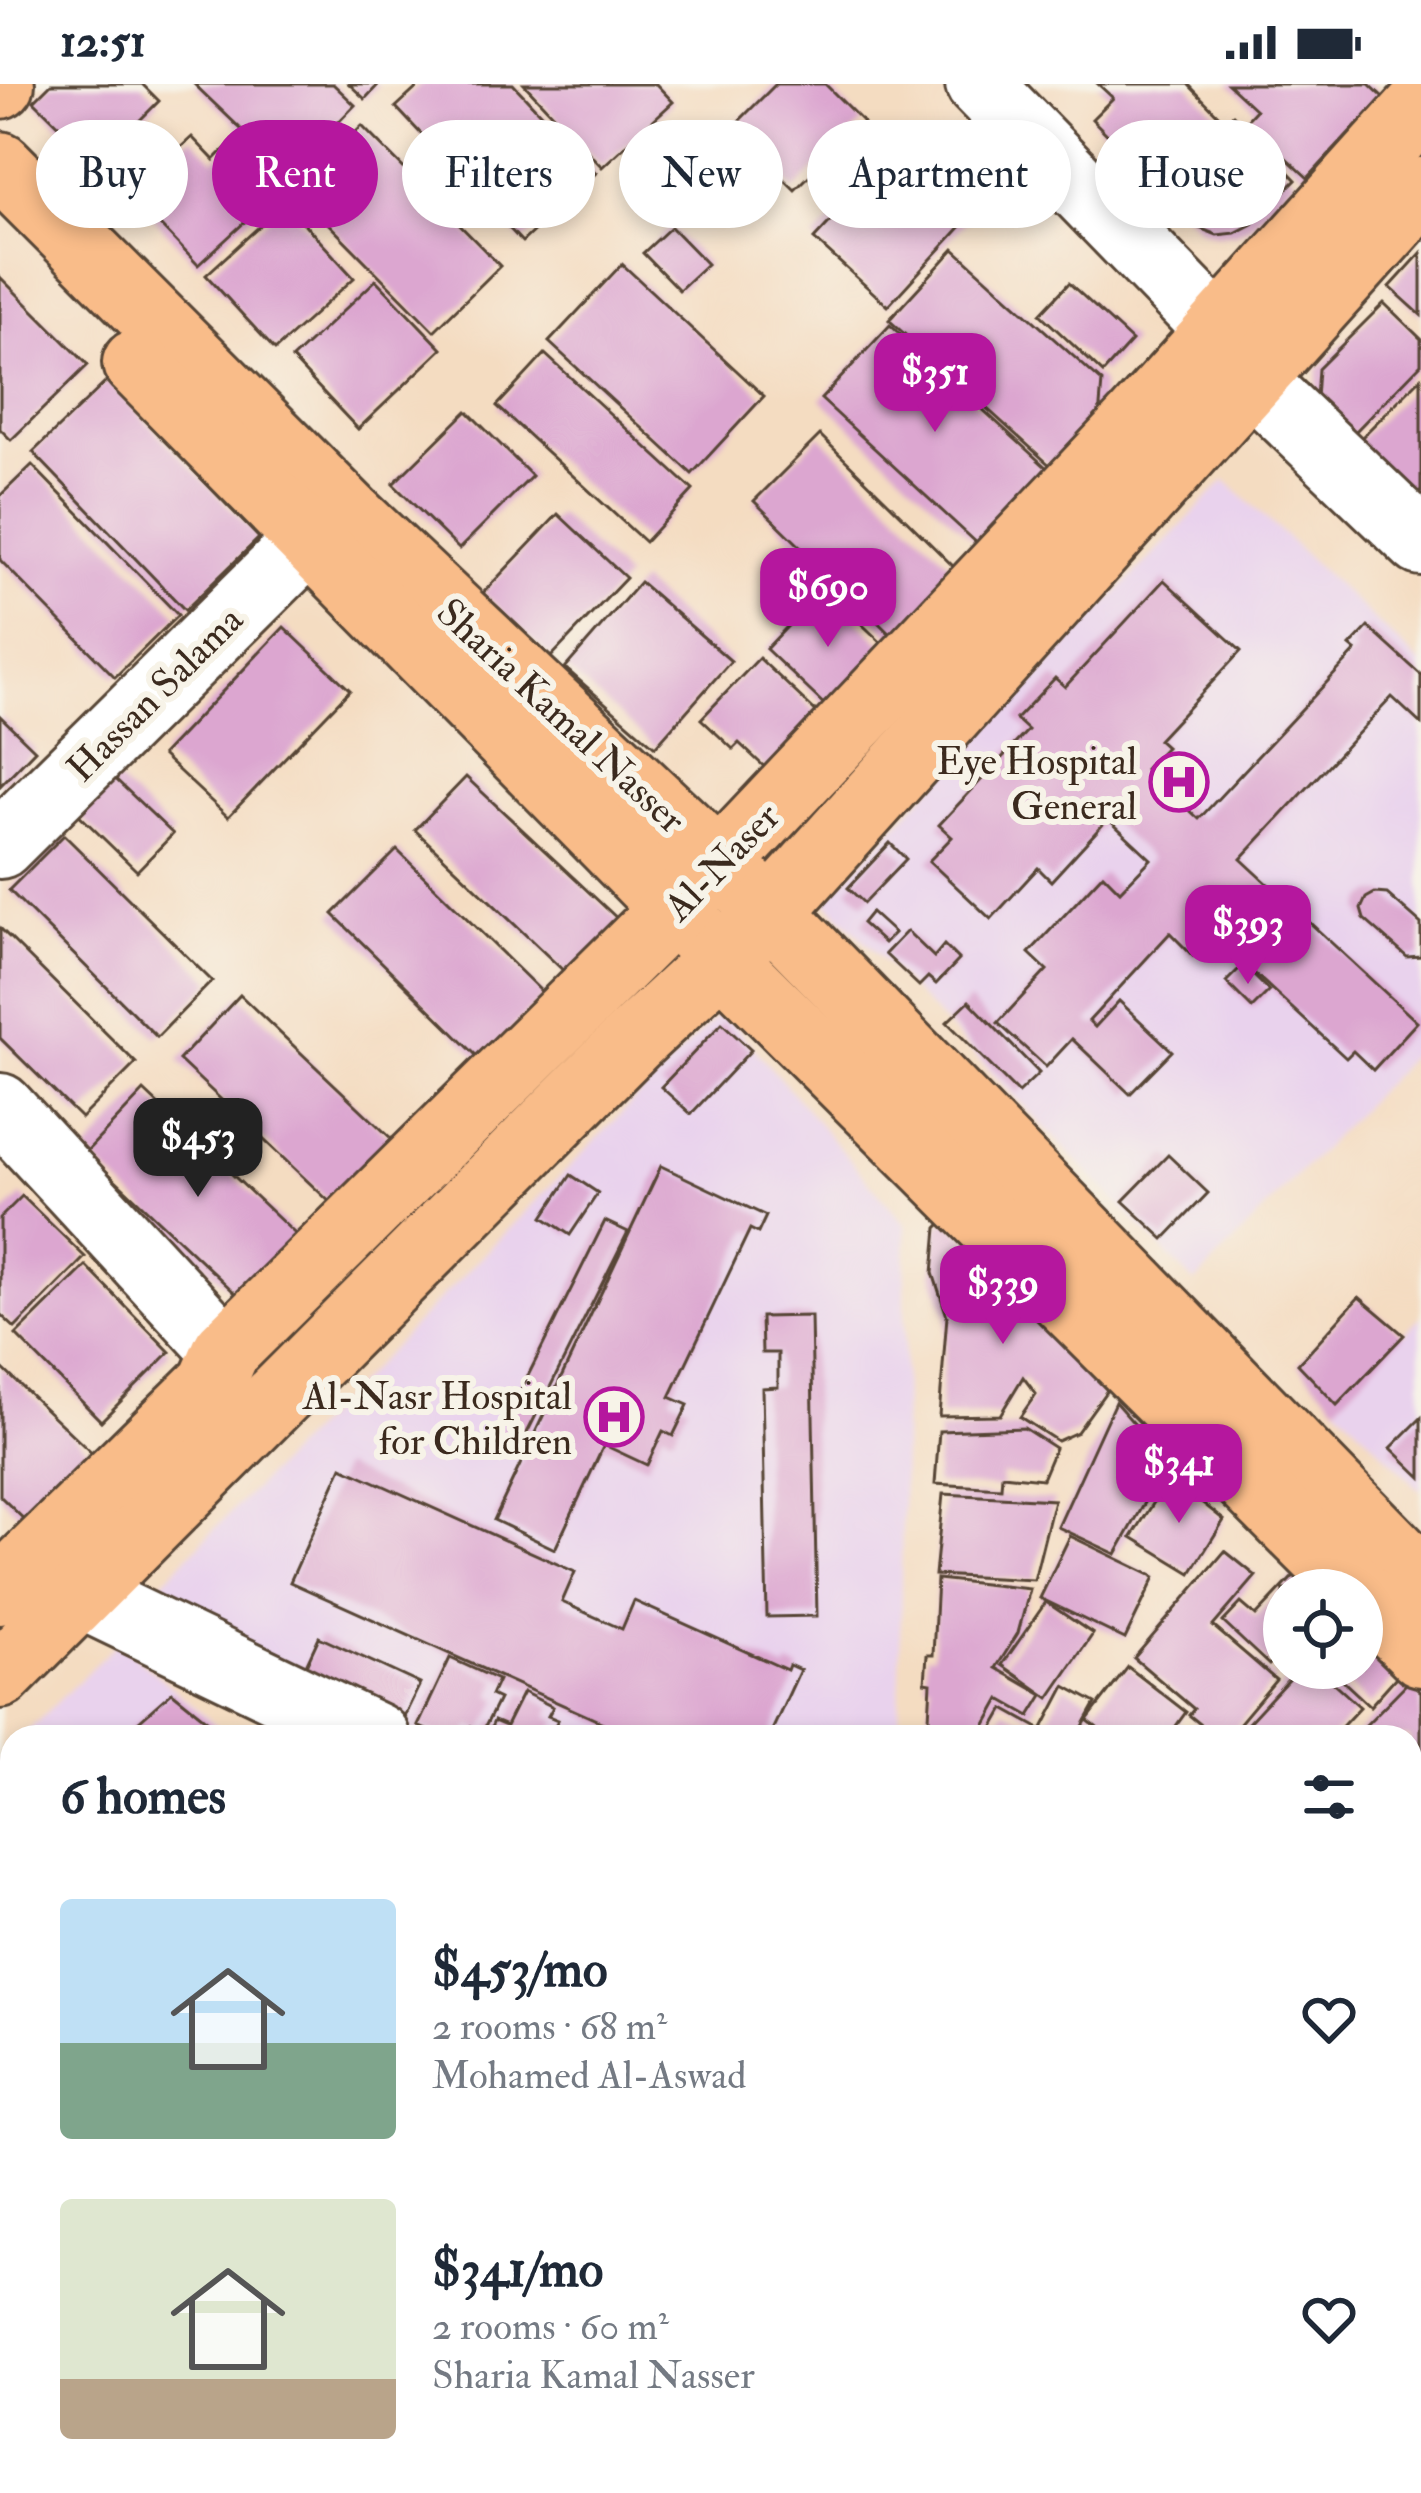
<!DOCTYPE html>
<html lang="en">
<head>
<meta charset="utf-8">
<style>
	body { margin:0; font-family:"IM FELL Double Pica",serif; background:#f2f2f3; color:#1f2937; height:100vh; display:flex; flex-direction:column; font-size:45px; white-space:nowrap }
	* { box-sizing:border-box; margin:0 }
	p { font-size:39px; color:#747a83 }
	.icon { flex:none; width:66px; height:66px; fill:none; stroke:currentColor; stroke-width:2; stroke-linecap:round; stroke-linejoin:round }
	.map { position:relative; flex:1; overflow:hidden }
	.details { position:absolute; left:0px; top:1641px; width:1422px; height:768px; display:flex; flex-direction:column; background:#fff; border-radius:36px 36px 0 0; box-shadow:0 6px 18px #0003 }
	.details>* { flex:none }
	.banner { position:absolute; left:36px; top:36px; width:1350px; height:108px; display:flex; gap:24px }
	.fabs { position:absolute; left:1263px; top:1485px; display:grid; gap:24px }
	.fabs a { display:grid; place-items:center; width:120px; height:120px; border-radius:50%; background:#fff; box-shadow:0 6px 18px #0003; font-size:60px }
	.price { position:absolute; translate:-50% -102px; padding:0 27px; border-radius:24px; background:#b5179e; color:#fff; font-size:39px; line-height:78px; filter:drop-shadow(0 3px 6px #0008) }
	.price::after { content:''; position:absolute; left:50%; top:72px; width:36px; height:27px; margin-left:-18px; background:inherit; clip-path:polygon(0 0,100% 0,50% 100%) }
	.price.current { background:#222; color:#fff }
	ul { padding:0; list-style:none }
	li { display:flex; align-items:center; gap:36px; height:300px; padding:0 60px }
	li span { display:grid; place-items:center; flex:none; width:336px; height:240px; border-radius:12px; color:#555 }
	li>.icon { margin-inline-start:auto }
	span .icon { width:144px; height:144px; fill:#fffc; stroke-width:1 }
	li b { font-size:51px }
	h2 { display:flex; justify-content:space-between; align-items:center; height:144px; padding:0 60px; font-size:51px }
	.tag { padding:0 42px; border-radius:54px; background:#fff; box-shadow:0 6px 18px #0003; font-size:42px; line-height:108px }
	.tag.current { background:#b5179e; color:#fff }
	.status { display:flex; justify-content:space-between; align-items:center; height:84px; padding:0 60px; background:#fff; direction:ltr }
	.status svg { height:33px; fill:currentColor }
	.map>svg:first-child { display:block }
	.built { fill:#e9d2ed }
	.building { fill:#dca6d0 }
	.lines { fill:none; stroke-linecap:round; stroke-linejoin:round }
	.minor-casing { stroke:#574536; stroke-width:72 }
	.major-casing { stroke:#574536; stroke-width:72 }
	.minor { stroke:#fff; stroke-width:66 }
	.major { stroke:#f9bc89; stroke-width:66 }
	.labels { text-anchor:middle; stroke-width:12; stroke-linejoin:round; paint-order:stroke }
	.street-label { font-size:39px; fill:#3b2a1e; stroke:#f7f3e8 }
	.poi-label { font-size:39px; fill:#3b2a1e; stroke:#f7f3e8; text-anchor:end }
</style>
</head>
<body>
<div class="status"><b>12:51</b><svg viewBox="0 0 49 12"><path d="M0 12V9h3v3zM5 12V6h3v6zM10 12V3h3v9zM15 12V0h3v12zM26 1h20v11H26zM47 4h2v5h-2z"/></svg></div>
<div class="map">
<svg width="1421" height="2409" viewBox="0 0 1421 2409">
	<rect width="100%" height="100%" fill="#f7f3e8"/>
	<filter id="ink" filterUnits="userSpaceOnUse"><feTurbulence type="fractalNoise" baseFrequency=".00833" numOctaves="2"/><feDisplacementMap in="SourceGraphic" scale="24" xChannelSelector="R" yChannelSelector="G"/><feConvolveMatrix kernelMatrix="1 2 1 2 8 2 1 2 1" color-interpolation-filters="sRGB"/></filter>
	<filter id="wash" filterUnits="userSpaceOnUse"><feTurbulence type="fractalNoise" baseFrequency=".004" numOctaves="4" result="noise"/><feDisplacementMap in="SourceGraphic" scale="48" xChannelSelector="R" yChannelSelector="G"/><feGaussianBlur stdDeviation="2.7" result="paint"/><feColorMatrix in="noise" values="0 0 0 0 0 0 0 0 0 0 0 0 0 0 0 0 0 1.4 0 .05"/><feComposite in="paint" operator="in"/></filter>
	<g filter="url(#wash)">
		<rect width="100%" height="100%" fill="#f4dcc1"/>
		<g class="built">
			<polygon points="1225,396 1421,580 1421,961 1195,1199 825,816"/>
			<polygon points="722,927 906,1141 899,1653 400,1653 137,1524"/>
			<polygon points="1421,1232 1421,1407 1337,1321"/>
			<polygon points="118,1558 228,1651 22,1653"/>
			<polygon points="12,1663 12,2069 0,2068 0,1675"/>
		</g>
		<g id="blocks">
			<g class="building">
				<polygon points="51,0 142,0 159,17 97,79 34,17"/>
				<polygon points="194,0 333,0 355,21 288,90"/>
				<polygon points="349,0 379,0 365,15"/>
				<polygon points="421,0 513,0 596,89 522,158 396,23"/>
				<polygon points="524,0 656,0 673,18 602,83"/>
				<polygon points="776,0 825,0 863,38 795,106 732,44"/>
				<polygon points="1098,0 1188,0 1225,38 1233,31 1296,96 1252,140 1235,149 1217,151 1199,144 1092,35 1113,14"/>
				<polygon points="1228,0 1369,0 1383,13 1308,94 1246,37 1256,26"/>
				<polygon points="362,42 500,182 434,247 296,107"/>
				<polygon points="192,53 214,76 225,65 271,114 198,181 124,103 163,66 170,73"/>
				<polygon points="903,59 976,126 888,222 814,155"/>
				<polygon points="285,119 354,194 275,266 206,191"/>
				<polygon points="671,143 707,180 679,206 643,169"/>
				<polygon points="954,165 1102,298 1099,334 1053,384 889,236"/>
				<polygon points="1421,169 1421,231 1390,203"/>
				<polygon points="622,180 764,312 692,390 549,258"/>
				<polygon points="0,193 88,281 11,356 0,345"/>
				<polygon points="376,196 442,265 358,345 292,275"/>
				<polygon points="1069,199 1132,257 1103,289 1040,230"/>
				<polygon points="1384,219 1421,255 1421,280 1352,351 1316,315 1318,285"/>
				<polygon points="890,241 1049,386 979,461 821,315"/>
				<polygon points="545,270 693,406 645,458 497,322"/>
				<polygon points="1421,294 1421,424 1355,360"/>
				<polygon points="107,297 259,454 185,526 33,368"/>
				<polygon points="467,327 532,392 459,465 393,400"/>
				<polygon points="820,351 959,488 894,554 754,417"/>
				<polygon points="32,381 178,531 115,593 0,476 0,412"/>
				<polygon points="558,430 626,494 551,573 483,509"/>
				<polygon points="1164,496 1241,567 1158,656 1166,663 1145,685 1199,735 1356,567 1350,562 1368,543 1421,591 1421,640 1392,613 1241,775 1417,938 1373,986 1353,967 1346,974 1213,851 1193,872 1170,849 1089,937 1095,943 1119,917 1172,967 1130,1010 1072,955 1046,983 998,939 1047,886 1029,869 1103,790 1120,807 1151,775 1108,735 1051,797 1038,784 991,835 929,777 952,753 939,741 1028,646 1016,635 1055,594 1065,603"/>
				<polygon points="640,498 731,577 655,663 565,584"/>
				<polygon points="824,504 890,567 832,628 766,565"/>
				<polygon points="284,543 350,606 228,733 162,671"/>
				<polygon points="759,574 825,636 773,691 739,659 733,665 701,635"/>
				<polygon points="0,632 35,666 0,702"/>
				<polygon points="104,684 173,750 137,787 69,721"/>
				<polygon points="466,693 622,839 570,893 415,746"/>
				<polygon points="64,751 212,897 157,953 9,806"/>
				<polygon points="890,759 906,775 864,819 848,804"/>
				<polygon points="397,766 545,911 481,976 333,830"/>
				<polygon points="1375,809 1387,810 1421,840 1421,872 1407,873 1364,835 1361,825 1366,814"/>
				<polygon points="871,828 894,849 884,859 862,839"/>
				<polygon points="0,844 136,979 81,1034 0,954"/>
				<polygon points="907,847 934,873 944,861 959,876 936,900 928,893 919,902 885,870"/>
				<polygon points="1243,881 1269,907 1252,924 1226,898"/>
				<polygon points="240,911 395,1058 334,1122 179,976"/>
				<polygon points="969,917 1039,989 1018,1009 947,938"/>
				<polygon points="722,939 751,966 691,1030 661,1003"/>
				<polygon points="144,1007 310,1164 252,1225 86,1068"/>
				<polygon points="1168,1071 1208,1109 1164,1155 1123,1117"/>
				<polygon points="661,1082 766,1132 758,1149 750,1145 670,1313 688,1321 673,1352 663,1347 647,1381 604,1361 555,1465 494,1436"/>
				<polygon points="571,1091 598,1109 570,1151 543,1133"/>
				<polygon points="22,1112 85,1173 15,1244 0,1230 0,1134"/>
				<polygon points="947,1134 1107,1306 1077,1348 1057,1357 1020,1333 1036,1310 1023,1293 1000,1331 939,1332 947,1232 933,1189 937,1144"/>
				<polygon points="605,1137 628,1148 516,1371 494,1360"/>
				<polygon points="86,1182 170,1268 101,1337 16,1251"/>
				<polygon points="1359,1213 1404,1251 1337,1321 1298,1280"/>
				<polygon points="811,1232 817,1532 767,1533 762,1304 778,1303 778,1269 762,1269 761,1233"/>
				<polygon points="0,1282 101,1378 35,1446 0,1412"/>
				<polygon points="1115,1318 1168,1378 1116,1470 1058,1443"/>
				<polygon points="1421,1334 1421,1393 1391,1364"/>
				<polygon points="1024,1344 1055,1364 1042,1395 1002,1391 1001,1404 935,1400 939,1347"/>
				<polygon points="342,1383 575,1488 562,1518 622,1545 634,1517 787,1586 789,1581 800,1586 769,1653 613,1653 614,1644 290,1498"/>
				<polygon points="1170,1393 1224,1436 1191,1489 1132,1453"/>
				<polygon points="943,1410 1054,1416 1034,1496 935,1491"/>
				<polygon points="1070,1452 1155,1493 1125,1555 1040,1514"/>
				<polygon points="1225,1467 1256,1492 1213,1542 1276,1596 1228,1653 1216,1653 1189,1631 1194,1625 1134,1574"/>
				<polygon points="1306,1479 1334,1506 1284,1506 1284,1565 1269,1581 1223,1538 1241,1519 1256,1532"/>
				<polygon points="937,1495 1030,1505 1018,1549 996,1584 1043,1611 1030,1632 1000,1615 979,1653 928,1653 931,1599 925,1598 927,1571 933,1571"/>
				<polygon points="1046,1518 1093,1550 1049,1614 1002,1581"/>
				<polygon points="1362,1545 1404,1584 1370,1622 1329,1584 1362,1584"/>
				<polygon points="319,1553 420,1600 401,1639 301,1592"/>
				<polygon points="450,1574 498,1596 491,1611 499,1615 483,1647 471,1642 465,1653 442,1653 418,1642"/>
				<polygon points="1128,1583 1186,1628 1176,1642 1190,1653 1109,1653 1087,1636"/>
				<polygon points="1299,1584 1317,1584 1360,1623 1332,1653 1235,1653"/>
				<polygon points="1409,1597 1421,1608 1421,1683 1410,1695 1410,1653 1354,1653"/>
				<polygon points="1065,1602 1096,1619 1077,1653 988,1653 1004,1625 1042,1646"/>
				<polygon points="172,1608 223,1649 220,1653 121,1653"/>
				<polygon points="523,1608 553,1623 548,1632 558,1636 549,1653 487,1653 494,1637 506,1642"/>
				<polygon points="1421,1702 1421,1761 1418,1765 1410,1759 1410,1715"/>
				<polygon points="1410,1767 1421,1776 1421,1789 1410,1802"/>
				<polygon points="1415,1808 1421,1814 1421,1909 1410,1921 1410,1814"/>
				<polygon points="0,1818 12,1818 12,1884 0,1885"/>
				<polygon points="0,1925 12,1925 12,2059 0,2058"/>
				<polygon points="1410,1942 1421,1952 1421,2025 1410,2015"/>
				<polygon points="1410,2019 1421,2029 1421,2041 1410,2053"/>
				<polygon points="1410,2063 1421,2073 1421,2087 1410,2098"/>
				<polygon points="0,2111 12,2112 12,2223 0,2223"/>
				<rect x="0" y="2246" width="12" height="60"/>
				<polygon points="5,2316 12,2317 12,2379 0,2377"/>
				<polygon points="0,2393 90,2403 89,2409 0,2409"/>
				<polygon points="109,2397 150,2397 150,2401 191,2409 108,2409"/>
				<polygon points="206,2397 272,2397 271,2409 205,2409"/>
				<polygon points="284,2397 357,2397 356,2409 284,2409"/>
				<polygon points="413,2397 519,2397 518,2409 412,2409"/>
				<polygon points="572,2397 660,2397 655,2409 575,2409"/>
				<polygon points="698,2397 775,2397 771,2409 694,2409"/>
				<polygon points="791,2397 869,2397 869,2409 788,2409"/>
				<polygon points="937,2397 979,2397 975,2409 935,2402"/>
				<polygon points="997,2397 1059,2397 1074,2401 1075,2397 1143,2401 1145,2397 1254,2397 1249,2409 994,2409"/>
				<polygon points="1267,2397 1370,2397 1383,2409 1258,2409"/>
			</g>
		</g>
	</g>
	<g filter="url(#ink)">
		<use href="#blocks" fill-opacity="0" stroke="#574536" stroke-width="3"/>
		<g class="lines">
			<g class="minor-casing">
				<g id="minor">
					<polyline points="979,0 1219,247"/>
					<polyline points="1250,294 1421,458"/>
					<polyline points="0,761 308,457"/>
					<polyline points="0,1023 226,1267"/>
					<polyline points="81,1511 376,1653"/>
					<polyline points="0,2081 12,2082"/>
					<polyline points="1400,2397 1411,2409"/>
					<polyline points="542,2409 544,2397"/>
					<polyline points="886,2409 887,2397"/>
				</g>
			</g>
			<g class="major-casing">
				<g id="major">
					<polyline points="0,1 1,0"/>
					<polyline points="0,81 352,433 771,828 1421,1495"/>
					<polyline points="136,279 722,874 1357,1506"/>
					<polyline points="0,1507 212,1299 226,1267 719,780 1135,340 1421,22"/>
					<polyline points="1362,1511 1421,1569"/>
					<polyline points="0,1591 632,958 771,828 1421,107"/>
				</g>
			</g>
			<use href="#minor" class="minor"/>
			<use href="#major" class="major"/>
		</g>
	</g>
	<defs>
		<g id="hospital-ring" transform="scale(3)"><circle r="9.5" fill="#f7f3e8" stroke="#b5179e" stroke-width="1.5"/><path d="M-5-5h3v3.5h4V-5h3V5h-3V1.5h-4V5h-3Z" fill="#b5179e"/></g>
	</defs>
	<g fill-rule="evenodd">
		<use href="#hospital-ring" x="1179" y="698"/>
		<use href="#hospital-ring" x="614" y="1333"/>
	</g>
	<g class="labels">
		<g class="street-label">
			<text transform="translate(154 609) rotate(-45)" y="14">Hassan Salama</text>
			<text transform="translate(562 631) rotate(43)" y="14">Sharia Kamal Nasser</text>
			<text transform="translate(721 777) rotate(-46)" y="14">Al-Naser</text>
		</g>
		<g class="poi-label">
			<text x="1137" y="690">Eye Hospital<tspan x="1137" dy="45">General</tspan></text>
			<text x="572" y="1325">Al-Nasr Hospital<tspan x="572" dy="45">for Children</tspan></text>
		</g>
	</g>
</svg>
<div class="fabs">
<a><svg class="icon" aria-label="locate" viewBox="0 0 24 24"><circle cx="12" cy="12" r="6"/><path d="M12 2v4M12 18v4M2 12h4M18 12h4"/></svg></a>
</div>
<b class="price" style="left:935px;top:351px">$351</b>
<b class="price" style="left:828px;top:566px">$690</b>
<b class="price" style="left:1248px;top:903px">$393</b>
<b class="price current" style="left:198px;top:1116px">$453</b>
<b class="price" style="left:1003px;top:1263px">$339</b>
<b class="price" style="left:1179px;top:1442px">$341</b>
<div class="banner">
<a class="tag">Buy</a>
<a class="tag current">Rent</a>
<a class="tag">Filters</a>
<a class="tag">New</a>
<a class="tag">Apartment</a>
<a class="tag">House</a>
</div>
<section class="details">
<h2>6 homes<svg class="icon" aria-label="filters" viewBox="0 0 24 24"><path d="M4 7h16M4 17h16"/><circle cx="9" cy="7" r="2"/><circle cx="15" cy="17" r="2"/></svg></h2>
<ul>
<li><span style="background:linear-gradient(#bfe0f5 60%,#7fa58c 0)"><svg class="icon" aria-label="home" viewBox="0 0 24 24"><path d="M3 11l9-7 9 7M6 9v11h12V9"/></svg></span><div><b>$453/mo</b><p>2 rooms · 68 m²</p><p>Mohamed Al-Aswad</p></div><svg class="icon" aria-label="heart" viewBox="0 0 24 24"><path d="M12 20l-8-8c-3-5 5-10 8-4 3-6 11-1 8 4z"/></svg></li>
<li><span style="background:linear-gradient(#dfe7d0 75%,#b9a48a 0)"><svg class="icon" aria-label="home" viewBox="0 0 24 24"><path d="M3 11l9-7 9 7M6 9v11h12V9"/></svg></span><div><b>$341/mo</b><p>2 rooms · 60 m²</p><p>Sharia Kamal Nasser</p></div><svg class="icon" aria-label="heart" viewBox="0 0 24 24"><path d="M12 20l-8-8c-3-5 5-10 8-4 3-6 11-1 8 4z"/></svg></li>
</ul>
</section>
</div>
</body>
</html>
